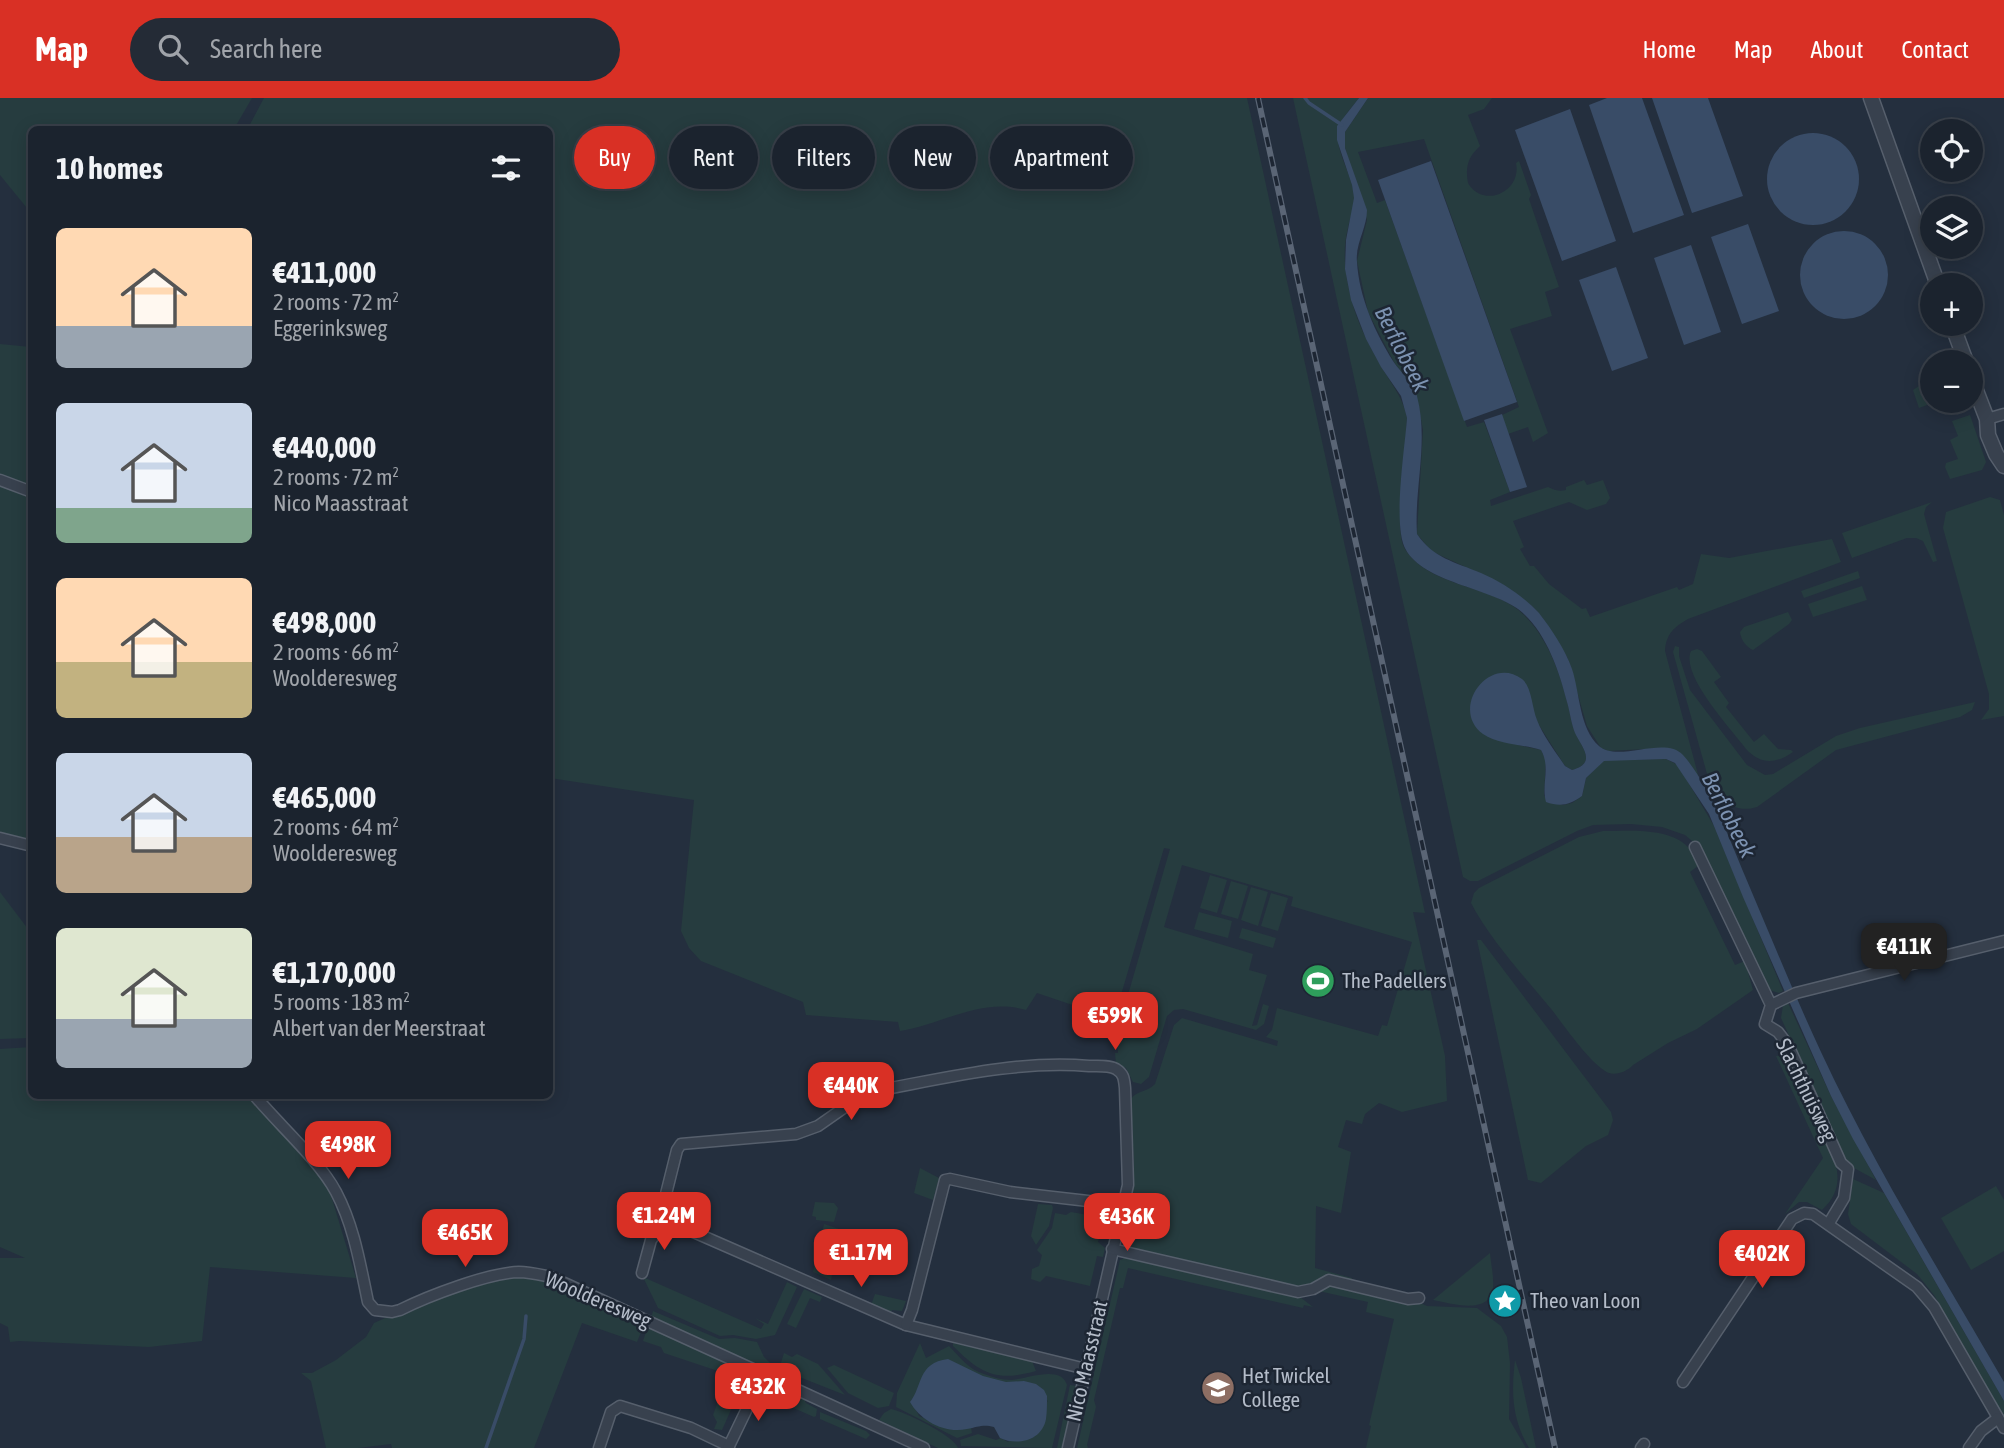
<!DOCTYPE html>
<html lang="en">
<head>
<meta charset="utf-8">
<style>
	body { margin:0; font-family:"Asap Condensed",sans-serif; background:#242b36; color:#f1f3f6; height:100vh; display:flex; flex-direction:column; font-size:26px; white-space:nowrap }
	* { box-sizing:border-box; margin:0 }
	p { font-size:23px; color:#a0a4aa }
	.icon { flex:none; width:38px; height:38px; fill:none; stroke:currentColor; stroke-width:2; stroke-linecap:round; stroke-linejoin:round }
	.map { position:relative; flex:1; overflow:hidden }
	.sheet { position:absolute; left:28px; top:28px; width:525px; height:973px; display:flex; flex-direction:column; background:#1b232e; border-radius:10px; box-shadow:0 4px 18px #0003,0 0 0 2px #39404a }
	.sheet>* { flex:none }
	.hud { position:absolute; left:574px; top:28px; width:665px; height:63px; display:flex; gap:14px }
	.fabs { position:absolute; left:1920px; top:21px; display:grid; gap:14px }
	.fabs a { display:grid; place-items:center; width:63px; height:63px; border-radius:50%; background:#1b232e; box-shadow:0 4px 18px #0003,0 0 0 2px #39404a; font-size:35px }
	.price { position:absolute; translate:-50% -60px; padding:0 16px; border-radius:14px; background:#d93025; color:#fff; font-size:23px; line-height:46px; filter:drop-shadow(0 2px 4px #0008) }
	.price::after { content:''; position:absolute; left:50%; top:42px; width:21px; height:16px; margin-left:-10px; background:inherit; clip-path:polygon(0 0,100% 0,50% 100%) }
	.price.current { background:#222; color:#fff }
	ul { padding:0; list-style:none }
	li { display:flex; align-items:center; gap:21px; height:175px; padding:0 28px }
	li span { display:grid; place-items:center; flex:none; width:196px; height:140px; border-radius:10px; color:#555 }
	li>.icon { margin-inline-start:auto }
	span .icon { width:84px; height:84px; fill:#fffc; stroke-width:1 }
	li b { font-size:30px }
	h2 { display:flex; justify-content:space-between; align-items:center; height:84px; padding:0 28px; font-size:30px }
	.tag { padding:0 24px; border-radius:32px; background:#1b232e; box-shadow:0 4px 18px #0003,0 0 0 2px #39404a; font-size:24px; line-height:63px }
	.tag.current { background:#d93025; color:#fff }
	header { display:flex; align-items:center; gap:42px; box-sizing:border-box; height:98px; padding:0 35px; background:#d93025; color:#fff }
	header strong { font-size:33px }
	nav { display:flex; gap:38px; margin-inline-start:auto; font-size:24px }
	.search { width:490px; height:63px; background:#242b36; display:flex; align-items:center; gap:18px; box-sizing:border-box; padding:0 24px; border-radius:38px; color:#a0a4aa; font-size:26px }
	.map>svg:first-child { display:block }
	.green { fill:#263c3f }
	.water { fill:#394c67 }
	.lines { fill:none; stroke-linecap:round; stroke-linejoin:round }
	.stream { stroke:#394c67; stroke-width:3.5 }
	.minor-casing { stroke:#565f6c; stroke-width:13 }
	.tertiary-casing { stroke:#565f6c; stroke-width:17 }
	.minor { stroke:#38414e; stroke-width:10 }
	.tertiary { stroke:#38414e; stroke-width:14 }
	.rail-casing { stroke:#5a6575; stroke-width:6 }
	.rail { stroke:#1d2633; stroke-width:3.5; stroke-dasharray:10; stroke-linecap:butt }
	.labels { text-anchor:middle; stroke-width:5; stroke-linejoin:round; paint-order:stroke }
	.poi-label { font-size:21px; fill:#b4bcc9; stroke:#1d2633; text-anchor:start }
	.street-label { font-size:21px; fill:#b4bcc9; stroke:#1d2633 }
	.water-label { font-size:23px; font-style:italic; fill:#7c92b1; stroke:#1d2633 }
</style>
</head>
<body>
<header>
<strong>Map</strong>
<div class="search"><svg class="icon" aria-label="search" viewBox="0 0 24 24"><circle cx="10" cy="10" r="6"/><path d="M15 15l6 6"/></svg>Search here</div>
<nav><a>Home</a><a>Map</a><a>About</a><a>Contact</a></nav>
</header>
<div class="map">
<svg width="2004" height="1350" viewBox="0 0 2004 1350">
	<rect width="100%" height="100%" fill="#242f3e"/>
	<g class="green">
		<polygon points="0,0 252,0 234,31 32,32 31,115 0,77"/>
		<path d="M264,0H1247L1425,815L1413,814L1445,958L1447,1003L1402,1014L1379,1005L1365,1016L1362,1026L1346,1022L1338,1049L1351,1054L1341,1115L1316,1108L1315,1170L1352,1180L1351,1185L1324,1178L1302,1190L1128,1150L1122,1140L1132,1091L1134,1071L1131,1001C1137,992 1148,994 1155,986L1174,927L1182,920L1277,948L1278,943L1266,939L1272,932L1277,910L1378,938L1382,927L1387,928L1412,844L1291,808L1293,799L1182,767L1164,829L1253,856L1249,872L1267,877L1252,928L1257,927L1263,906L1269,908L1264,926L1256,932L1183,911L1174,912L1167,918L1149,979L1141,986L1133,984L1126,970L1116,966L1115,955H1118V923L1130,890L1170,751L1164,750L1114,921L1037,895L1026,912C982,899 943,926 900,933L898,924L806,917L803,904L701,863L689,850L681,833L694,702L550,680V32H247Z"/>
		<path d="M1293,0H1359C1354,7 1347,14 1343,21C1327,45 1353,73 1354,98C1355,109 1350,119 1348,130C1342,152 1345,177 1351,199C1356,223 1369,247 1381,268C1391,286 1403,299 1407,320L1400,428C1401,437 1401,447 1407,454C1432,490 1495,487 1524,517C1547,540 1559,572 1567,603C1570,613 1571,625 1575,634C1581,648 1598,665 1572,672L1565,668L1537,624L1533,612L1518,647L1541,652L1546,662L1544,698L1563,707L1572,705L1582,698L1586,680L1604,662L1666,661L1678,667L1714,728L1783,893L1779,895L1769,892L1698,748L1685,737L1662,729L1631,726L1593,727L1577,733L1478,783H1470L1463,779Z"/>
		<path d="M1368,0H1492L1484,11L1468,17L1480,48C1468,59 1465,69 1468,85C1483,111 1522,94 1516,65L1519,63L1531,97L1529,101L1559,189L1545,194L1552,218L1510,231L1548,335L1533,344L1528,329L1508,336L1502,317L1519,309L1424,41L1358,54L1377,105L1385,102L1467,329L1484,324L1510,394L1490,402L1491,408L1548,389C1554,392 1560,394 1566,392V389L1584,382L1587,387L1603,382L1610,400L1606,406L1587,412L1569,404L1513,423L1524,449L1520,451L1530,468H1534L1549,486L1582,511L1586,510L1590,519L1677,489L1679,492L1693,486L1701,456L1729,460L1832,441L1841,464L1688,521C1674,529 1666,536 1665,553L1700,684L1683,658L1647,651L1608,653L1601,650L1587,628L1567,559L1542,519L1532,508L1502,486L1431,453L1417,436L1423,332L1416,296L1411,286L1395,266L1368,214L1357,163L1367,122L1345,50V34Z"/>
		<polygon points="0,246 31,249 31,389 0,376"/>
		<polygon points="1925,284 1926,288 1932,286 1932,303 1938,303 1919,310 1913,292"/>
		<polygon points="1970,317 1986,364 1982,372 1950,381 1945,369 1946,365 1958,361 1950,342 1958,338 1952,323"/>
		<polygon points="0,386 31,400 31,745 0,735"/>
		<polygon points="1990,399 2000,402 2004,417 2004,618 1981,622 1989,611 1989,596 1943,430 1946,414"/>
		<polygon points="1932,404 1926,409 1924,416 1937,463 1933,464 1923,443 1916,440 1907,440 1852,460 1842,435"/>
		<polygon points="1858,473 1860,480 1804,500 1801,493"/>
		<polygon points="1862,488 1867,502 1813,519 1808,506"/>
		<path d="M1788,514L1792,522L1789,526L1753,552C1746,549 1741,542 1740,534L1744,529Z"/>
		<path d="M1675,548L1679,549V558L1690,592L1747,667L1765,677L1773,676L1836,638L1860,630L1975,604L1972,612L1960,619L1836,652L1757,709C1734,716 1720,702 1709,683L1673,554Z"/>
		<path d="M1697,551L1702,553L1721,579L1714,584L1729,605L1726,609L1754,644L1764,636L1778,651L1791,652L1793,654C1776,666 1761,667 1746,651C1732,632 1680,577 1691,553Z"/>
		<path d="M1603,733C1629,733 1669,729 1688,749C1693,755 1695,762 1698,768L1690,774L1735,867L1745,863L1753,892L1697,931L1668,945L1633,967C1627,974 1613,979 1605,973C1587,961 1565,929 1552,912C1524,878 1491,843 1471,805L1474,795L1479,790L1579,739Z"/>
		<polygon points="1210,777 1227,782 1217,815 1200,810"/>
		<polygon points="1231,783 1248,788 1238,821 1221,816"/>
		<polygon points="1251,789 1268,794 1258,828 1241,822"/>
		<polygon points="0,794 31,835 31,940 0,941"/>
		<polygon points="1271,795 1288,800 1278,833 1261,828"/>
		<polygon points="1199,814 1232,823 1228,840 1194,831"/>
		<polygon points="1242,830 1276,840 1273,850 1239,840"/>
		<polygon points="1477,842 1481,842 1611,1014 1613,1022 1608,1037 1586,1048 1541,1085 1528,1082"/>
		<polygon points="1788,905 1831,998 1876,1082 1854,1070 1846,1062 1781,920 1783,907"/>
		<polygon points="31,949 32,998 248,998 314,1072 329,1091 356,1180 210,1169 202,1243 149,1249 19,1243 10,1244 8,1229 0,1225 0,1160 25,1160 0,1149 0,951"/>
		<path d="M1784,957L1831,1051C1840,1075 1842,1093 1822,1112L1807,1104H1799L1785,1116L1823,1060L1776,958Z"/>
		<polygon points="920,1070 939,1080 933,1102 914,1095"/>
		<polygon points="1853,1081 1884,1095 2004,1303 2004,1319 1934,1197 1917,1176 1851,1126 1848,1116"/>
		<polygon points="1996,1088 2004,1102 2004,1153 1971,1172 1941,1120"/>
		<polygon points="815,1104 834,1105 838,1110 834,1124 816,1122 816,1119 812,1118"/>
		<polygon points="1038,1106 1052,1107 1053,1110 1049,1128 1036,1147 1031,1138"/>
		<polygon points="1097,1112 1105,1115 1098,1144 1105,1150 1103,1159 1097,1158 1090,1188 1046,1178 1040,1184 1031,1181 1032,1171 1039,1168 1042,1157 1037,1152 1052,1130 1055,1115 1066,1117 1071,1114 1094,1118"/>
		<polygon points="824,1126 842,1132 831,1182 813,1174"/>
		<path d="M1490,1155C1491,1166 1494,1179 1493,1190C1489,1218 1451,1205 1433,1202Z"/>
		<polygon points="1125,1160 1300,1199 1313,1209 1304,1207 1303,1210 1128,1170 1123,1190 1120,1190 1094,1302 1096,1309 1087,1347 1088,1350 1077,1350 1120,1162"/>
		<polygon points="510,1177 545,1180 644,1227 637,1244 582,1225 534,1350 392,1350 391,1346 358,1350 326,1350 311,1283 301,1275 312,1275 336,1262 366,1239 374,1225 423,1203"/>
		<polygon points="643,1179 761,1231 764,1226 755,1220 768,1226 787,1184 797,1189 775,1237 756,1241 733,1237 720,1238 658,1210"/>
		<polygon points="1327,1188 1405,1205 1418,1204 1427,1208 1477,1210 1501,1228 1507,1239 1510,1265 1509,1321 1526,1350 1366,1350 1371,1328 1369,1327 1394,1221 1366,1214 1368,1204 1323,1194 1313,1194"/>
		<polygon points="804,1191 822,1199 820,1204 810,1200 796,1230 787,1226"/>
		<polygon points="875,1196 906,1203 902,1213 892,1212 890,1216 871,1207"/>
		<polygon points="653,1213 719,1241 735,1240 757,1244 764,1259 772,1267 768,1276 758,1270 651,1220"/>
		<polygon points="648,1228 755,1276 759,1281 753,1287 742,1281 664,1255 661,1249 643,1243"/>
		<path d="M920,1245L926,1260L949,1248C960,1259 969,1272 984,1276C992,1279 1003,1282 1011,1282C1026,1281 1061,1266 1067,1287L1052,1350L961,1348L960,1342L978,1336L996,1342L1001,1340L1008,1344L1048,1303L1013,1286L990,1282L911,1302L919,1318L943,1328L971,1330L972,1335L957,1340L896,1309L897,1295Z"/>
		<path d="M953,1245L1032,1263L1036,1273C996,1284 981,1276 953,1248Z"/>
		<polygon points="784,1255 792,1259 797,1256 818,1266 845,1297 779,1271"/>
		<path d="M1515,1262L1521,1280L1536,1350H1529C1512,1321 1511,1295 1515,1262Z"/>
		<polygon points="834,1267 894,1295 889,1308 878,1310 848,1295 827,1270"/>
		<polygon points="727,1279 735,1282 730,1299 734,1305 722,1332 714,1331 717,1324 713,1317"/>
		<polygon points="1070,1287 1076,1288 1062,1350 1057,1350"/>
		<polygon points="776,1289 785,1292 787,1297 798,1302 804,1301 806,1305 817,1311 816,1318 814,1319 773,1301"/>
		<path d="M891,1311C905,1314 953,1337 958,1350H938L879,1322L884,1315Z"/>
		<polygon points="820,1314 866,1333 870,1337 866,1341 820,1321"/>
	</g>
	<g class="water">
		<path d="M1359,0H1368L1345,34V50L1367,112C1367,130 1355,146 1357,164C1359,199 1375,234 1393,263C1401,275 1413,284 1417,298C1429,344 1414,390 1417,436C1433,460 1455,464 1481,475C1502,484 1523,498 1539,515C1552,532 1565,551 1572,571C1580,595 1579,630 1599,648C1618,665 1665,637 1683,657C1709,686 1730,742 1745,778C1770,837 1794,896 1821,954C1874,1068 1941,1175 2004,1284V1303L1853,1041L1831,998L1743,799L1709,716L1675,665L1666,661L1604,663L1586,680L1582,698C1570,707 1560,709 1546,704C1541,686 1551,670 1541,652C1523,646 1499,647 1483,636C1449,611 1489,556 1522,581C1532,589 1532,610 1537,622C1543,638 1555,653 1565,668L1572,672C1598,665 1581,648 1575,635C1571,625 1570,614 1567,604C1559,572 1545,531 1518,511C1489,490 1424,484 1406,452C1392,430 1405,349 1407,320L1401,298L1381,269L1366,241L1351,202L1345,171L1346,142L1354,100L1352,87L1337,42V28Z"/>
		<polygon points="1607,0 1642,0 1684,117 1633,135 1589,7"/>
		<polygon points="1652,0 1708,0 1743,98 1692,115"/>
		<polygon points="1570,11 1616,143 1562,163 1515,32"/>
		<circle cx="1813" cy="81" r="46"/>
		<polygon points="1431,63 1517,304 1464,323 1378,82"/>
		<polygon points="1748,126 1779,213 1742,226 1711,139"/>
		<circle cx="1844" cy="177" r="44"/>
		<polygon points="1691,147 1721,234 1684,247 1654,160"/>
		<polygon points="1616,169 1648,260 1612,273 1579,182"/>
		<polygon points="1502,316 1527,389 1510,394 1484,322"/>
		<path d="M948,1261L983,1278L1006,1284L1024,1283L1036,1286L1044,1292L1047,1298C1047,1305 1047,1314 1046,1321C1042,1343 1017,1348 1000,1340L994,1329C983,1326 978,1329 967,1331C944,1336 920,1322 910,1304C923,1288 917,1265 948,1261Z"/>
	</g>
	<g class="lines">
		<g class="stream">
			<polyline points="1305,0 1309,5 1342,27"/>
			<polyline points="486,1350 524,1241 526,1218"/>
		</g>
		<g class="minor-casing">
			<g id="minor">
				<polyline points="1987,321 2004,316"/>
				<polyline points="0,382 32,394"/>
				<polyline points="0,740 32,748"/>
				<polyline points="1695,749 1771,907 1765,926 1778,934 1788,947 1841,1065 1848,1071 1844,1100 1829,1125"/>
				<polyline points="1771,907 1796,895 2004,843"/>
				<path d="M255,998C279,1027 319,1062 336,1094C354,1128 360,1166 368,1204L375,1212L392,1214L400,1212C428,1198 488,1175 519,1174C530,1174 541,1177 551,1179L757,1273L766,1284L778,1283L924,1350"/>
				<path d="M666,1122L662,1112L677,1052L681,1046L796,1036L818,1028L858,1000L875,993C946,980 1017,962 1089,968C1098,968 1109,967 1116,971C1124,976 1124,981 1125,990L1128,1087L1068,1350"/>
				<polyline points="666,1122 906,1227 1086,1271"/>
				<polyline points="1112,1151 1298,1194 1313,1191 1329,1182 1408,1201 1419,1200"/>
				<polyline points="642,1175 651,1142 666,1122"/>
				<polyline points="906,1227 912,1212 945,1082 950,1081 1010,1094 1123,1107"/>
				<polyline points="1683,1284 1792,1121 1804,1115 1813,1116 1917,1189 1934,1209 2004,1330"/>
				<polyline points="599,1350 611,1314 620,1308 691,1330 729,1348"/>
				<polyline points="728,1350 756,1292 766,1284"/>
				<polyline points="1641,1350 1644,1346"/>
				<polyline points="1969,1350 1981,1333 1998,1320"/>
			</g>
		</g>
		<g class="tertiary-casing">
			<g id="tertiary">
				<polyline points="1871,0 1938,187"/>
				<polyline points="1952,226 1966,264"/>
				<polyline points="1970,277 1987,321 1988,337 1996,356 2004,368"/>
			</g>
		</g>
		<use href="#minor" class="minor"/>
		<use href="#tertiary" class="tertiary"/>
		<g class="rail-casing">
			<polyline id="rail" points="1258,0 1555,1350"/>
		</g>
		<use href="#rail" class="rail"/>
	</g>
	<defs>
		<g id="stadium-disc" transform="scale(1.75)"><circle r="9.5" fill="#2e9e5b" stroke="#1d2633"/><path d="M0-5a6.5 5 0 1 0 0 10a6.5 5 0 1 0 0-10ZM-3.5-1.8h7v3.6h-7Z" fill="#fff"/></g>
		<g id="sight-disc" transform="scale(1.75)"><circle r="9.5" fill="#0f9aa8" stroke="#1d2633"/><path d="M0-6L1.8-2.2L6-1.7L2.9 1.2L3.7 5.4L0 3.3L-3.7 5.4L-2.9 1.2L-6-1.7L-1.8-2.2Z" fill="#fff"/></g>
		<g id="school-disc" transform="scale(1.75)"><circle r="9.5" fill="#8d6e63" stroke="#1d2633"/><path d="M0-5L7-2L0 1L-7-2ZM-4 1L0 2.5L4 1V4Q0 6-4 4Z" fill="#fff"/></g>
	</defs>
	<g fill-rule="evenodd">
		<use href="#stadium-disc" x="1318" y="883"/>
		<use href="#sight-disc" x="1505" y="1203"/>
		<use href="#school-disc" x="1218" y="1290"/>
	</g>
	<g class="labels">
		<g class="poi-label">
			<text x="1342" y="890">The Padellers</text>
			<text x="1530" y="1210">Theo van Loon</text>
			<text x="1242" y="1285">Het Twickel<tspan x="1242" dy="24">College</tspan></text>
		</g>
		<g class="street-label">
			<text transform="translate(1806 992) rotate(64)" y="7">Slachthuisweg</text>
			<text transform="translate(598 1202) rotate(23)" y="7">Woolderesweg</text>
			<text transform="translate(1087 1263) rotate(-77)" y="7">Nico Maasstraat</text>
		</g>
		<g class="water-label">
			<text transform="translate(1402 251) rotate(63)" y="8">Berflobeek</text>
			<text transform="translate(1729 717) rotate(63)" y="8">Berflobeek</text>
		</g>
	</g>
</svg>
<div class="fabs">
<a><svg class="icon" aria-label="locate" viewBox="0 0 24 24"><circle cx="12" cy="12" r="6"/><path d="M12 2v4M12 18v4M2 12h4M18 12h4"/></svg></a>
<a><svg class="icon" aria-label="layers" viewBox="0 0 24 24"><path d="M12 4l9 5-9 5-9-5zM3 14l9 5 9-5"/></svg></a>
<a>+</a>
<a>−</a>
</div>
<b class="price current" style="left:1904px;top:885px">€411K</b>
<b class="price" style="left:1115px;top:954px">€599K</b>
<b class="price" style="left:851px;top:1024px">€440K</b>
<b class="price" style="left:348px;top:1083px">€498K</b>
<b class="price" style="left:664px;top:1154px">€1.24M</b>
<b class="price" style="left:1127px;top:1155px">€436K</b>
<b class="price" style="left:465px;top:1171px">€465K</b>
<b class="price" style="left:861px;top:1191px">€1.17M</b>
<b class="price" style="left:1762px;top:1192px">€402K</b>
<b class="price" style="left:758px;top:1325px">€432K</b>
<div class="hud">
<a class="tag current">Buy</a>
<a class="tag">Rent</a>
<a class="tag">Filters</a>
<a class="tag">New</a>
<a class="tag">Apartment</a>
</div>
<section class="sheet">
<h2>10 homes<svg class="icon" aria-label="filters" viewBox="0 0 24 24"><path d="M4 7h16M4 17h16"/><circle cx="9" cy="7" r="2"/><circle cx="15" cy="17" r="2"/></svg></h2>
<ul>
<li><span style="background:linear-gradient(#ffd9b3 70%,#9aa5b1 0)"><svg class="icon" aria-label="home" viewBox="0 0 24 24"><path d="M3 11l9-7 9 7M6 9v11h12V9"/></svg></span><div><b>€411,000</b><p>2 rooms · 72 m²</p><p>Eggerinksweg</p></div></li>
<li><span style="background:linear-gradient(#c9d6e8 75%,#7fa58c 0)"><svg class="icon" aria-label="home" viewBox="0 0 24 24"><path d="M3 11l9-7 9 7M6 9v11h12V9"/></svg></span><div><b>€440,000</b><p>2 rooms · 72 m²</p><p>Nico Maasstraat</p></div></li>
<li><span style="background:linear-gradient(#ffd9b3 60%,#c2b280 0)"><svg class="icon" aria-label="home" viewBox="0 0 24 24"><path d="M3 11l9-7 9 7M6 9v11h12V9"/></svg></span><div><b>€498,000</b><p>2 rooms · 66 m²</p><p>Woolderesweg</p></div></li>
<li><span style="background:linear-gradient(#c9d6e8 60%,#b9a48a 0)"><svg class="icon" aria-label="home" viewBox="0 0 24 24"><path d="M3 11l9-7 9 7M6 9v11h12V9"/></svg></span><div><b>€465,000</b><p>2 rooms · 64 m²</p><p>Woolderesweg</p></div></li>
<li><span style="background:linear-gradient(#dfe7d0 65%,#9aa5b1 0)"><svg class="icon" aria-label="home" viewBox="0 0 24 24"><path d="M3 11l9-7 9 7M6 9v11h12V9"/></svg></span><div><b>€1,170,000</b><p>5 rooms · 183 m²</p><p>Albert van der Meerstraat</p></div></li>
</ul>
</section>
</div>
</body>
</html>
